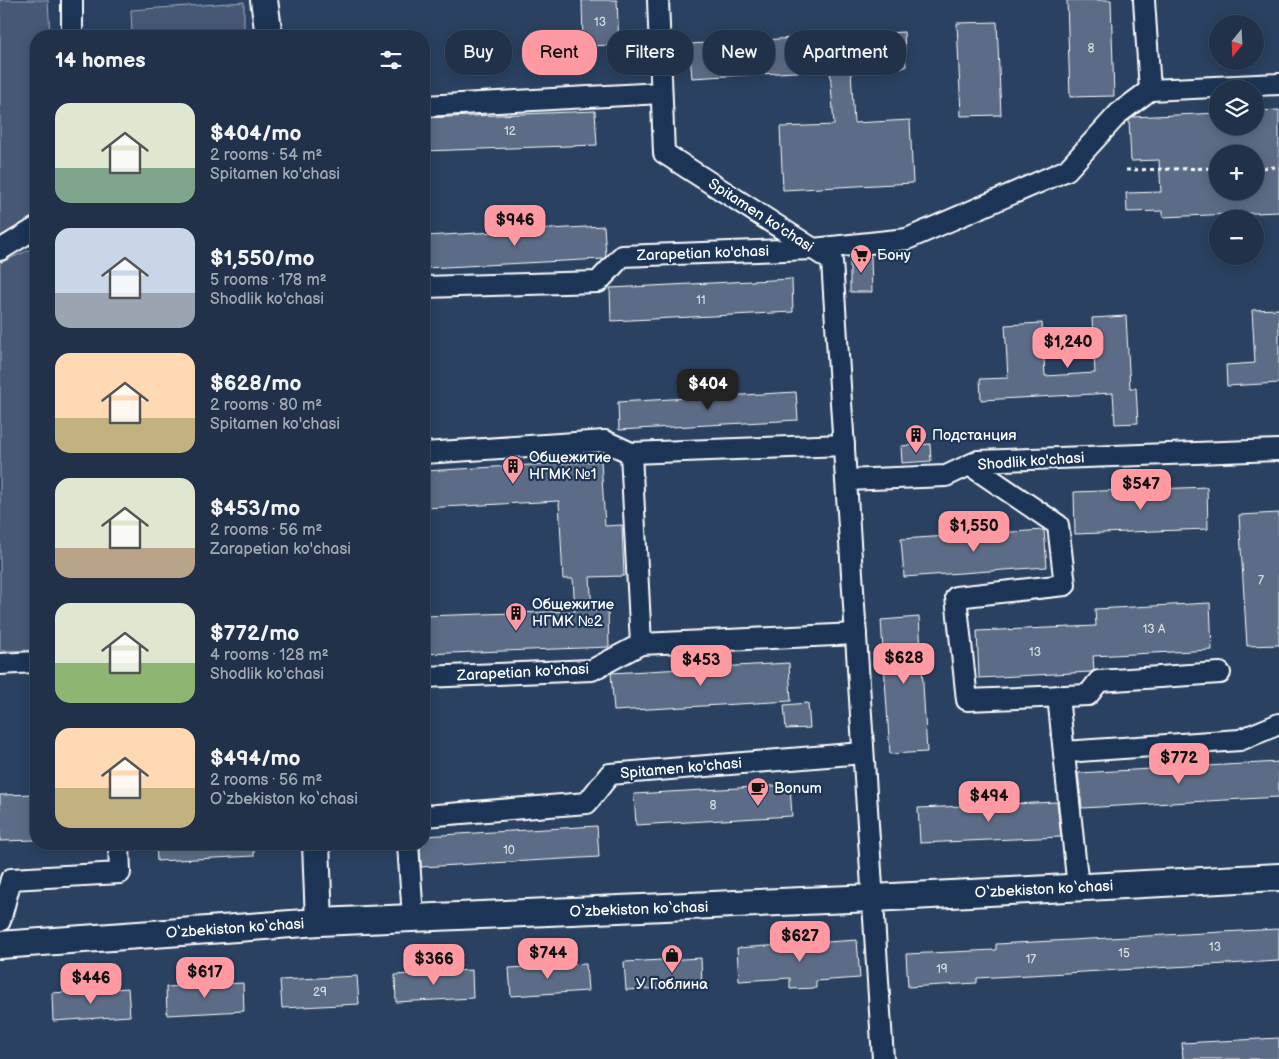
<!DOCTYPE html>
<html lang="en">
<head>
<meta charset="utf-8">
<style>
	body { margin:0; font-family:"Balsamiq Sans",sans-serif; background:#2d3d53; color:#f1f3f6; height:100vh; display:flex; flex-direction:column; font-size:19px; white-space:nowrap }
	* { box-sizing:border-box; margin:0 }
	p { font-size:16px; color:#a2a9b4 }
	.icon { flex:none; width:28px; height:28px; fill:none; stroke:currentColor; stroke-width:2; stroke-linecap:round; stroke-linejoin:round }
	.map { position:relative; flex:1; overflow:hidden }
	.drawer { position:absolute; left:30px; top:30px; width:400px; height:820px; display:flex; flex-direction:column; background:#203149; border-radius:20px; box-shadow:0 2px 12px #0003,0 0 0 1px #3d4c61 }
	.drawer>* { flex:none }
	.top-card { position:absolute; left:445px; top:30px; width:475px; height:45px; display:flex; gap:10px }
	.needle { width:32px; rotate:198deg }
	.controls { position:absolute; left:1209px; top:15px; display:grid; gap:10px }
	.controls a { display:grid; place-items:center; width:55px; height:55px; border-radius:50%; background:#203149; box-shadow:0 2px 12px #0003,0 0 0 1px #3d4c61; font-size:25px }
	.price { position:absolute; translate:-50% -42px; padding:0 11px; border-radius:10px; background:#ff9aa2; color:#111; font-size:16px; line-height:32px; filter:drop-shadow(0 1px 2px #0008) }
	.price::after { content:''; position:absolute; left:50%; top:30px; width:15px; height:11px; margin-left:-8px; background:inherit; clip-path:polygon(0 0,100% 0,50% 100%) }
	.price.on { background:#222; color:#fff }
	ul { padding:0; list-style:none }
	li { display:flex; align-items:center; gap:15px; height:125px; padding:0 25px }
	li span { display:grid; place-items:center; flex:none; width:140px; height:100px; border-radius:15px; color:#555 }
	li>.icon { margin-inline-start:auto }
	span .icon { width:60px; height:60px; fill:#fffc; stroke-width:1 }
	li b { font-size:21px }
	h2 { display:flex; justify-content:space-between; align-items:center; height:60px; padding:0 25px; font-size:21px }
	.tag { padding:0 18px; border-radius:20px; background:#203149; box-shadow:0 2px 12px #0003,0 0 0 1px #3d4c61; font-size:18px; line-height:45px }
	.tag.on { background:#ff9aa2; color:#111 }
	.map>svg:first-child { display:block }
	.green { fill:#465975; stroke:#a2acba }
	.building { fill:#5b6c86; stroke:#fff; fill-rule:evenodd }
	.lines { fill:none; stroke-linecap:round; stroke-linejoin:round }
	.minor-casing { stroke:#fff; stroke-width:24 }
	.tertiary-casing { stroke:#fff; stroke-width:30 }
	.path { stroke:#fff; stroke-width:3; stroke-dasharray:4 4; stroke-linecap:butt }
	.minor { stroke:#1d3557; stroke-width:20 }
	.tertiary { stroke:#1d3557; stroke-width:26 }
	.labels { text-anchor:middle; stroke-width:4.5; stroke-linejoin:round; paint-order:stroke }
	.number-label { font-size:12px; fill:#d6dae1 }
	.street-label { font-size:15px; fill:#fff; stroke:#1d3557 }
	.poi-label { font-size:15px; fill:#fff; stroke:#1d3557; text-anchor:start }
</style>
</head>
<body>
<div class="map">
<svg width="1279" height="1059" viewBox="0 0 1279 1059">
	<rect width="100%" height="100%" fill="#2a4161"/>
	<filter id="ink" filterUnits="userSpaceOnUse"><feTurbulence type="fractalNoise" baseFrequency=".02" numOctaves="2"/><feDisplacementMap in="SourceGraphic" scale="10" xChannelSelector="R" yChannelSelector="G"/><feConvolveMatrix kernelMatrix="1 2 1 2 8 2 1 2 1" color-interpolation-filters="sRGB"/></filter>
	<g filter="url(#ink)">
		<g class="green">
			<polygon points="0,0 48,0 50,36 36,36 36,220 0,242"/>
			<polygon points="244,2 244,36 132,36 131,10"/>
			<polygon points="36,247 36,650 0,651 0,263"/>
		</g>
		<g class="building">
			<polygon points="582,0 617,0 619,45 583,46"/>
			<polygon points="1067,0 1111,0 1114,96 1070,97"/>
			<polygon points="997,22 1001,115 961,116 957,23"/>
			<polygon points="904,32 906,67 851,70 854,123 910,120 913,183 783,190 780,127 834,125 830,70 692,78 689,44"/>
			<path d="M1279,110V212L1163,217V211L1127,212L1126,193L1161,192L1159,160L1131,161L1129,120L1133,117L1218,113V126H1255V111ZM1218,154H1255V191H1218Z"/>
			<polygon points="595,111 597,145 424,151 424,118"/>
			<polygon points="604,226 606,256 603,259 425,268 424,236"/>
			<polygon points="871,256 872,292 850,292 850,257"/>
			<polygon points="792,279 793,312 611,321 610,288"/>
			<polygon points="1279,309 1279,383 1227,386 1226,365 1255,363 1252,310"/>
			<polygon points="1126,316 1130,388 1136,388 1138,423 1115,424 1113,393 981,400 980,379 1008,378 1005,325 1042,323 1045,376 1095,373 1092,318"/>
			<polygon points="796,392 798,420 619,430 618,402"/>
			<polygon points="930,444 931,461 902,463 901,446"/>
			<polygon points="601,461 605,526 622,525 624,576 590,577 592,611 608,610 609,647 424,654 424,616 575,611 573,579 563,579 559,501 424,508 424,471"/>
			<polygon points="1207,487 1208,529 1075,534 1074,492"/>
			<polygon points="1279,513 1279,645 1247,646 1239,515"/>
			<polygon points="1044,530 1047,567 904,577 901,539"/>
			<polygon points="1210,603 1212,650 1093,656 1094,670 1091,672 979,678 977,631 1096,626 1095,609"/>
			<polygon points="919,617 927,752 890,754 881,620"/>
			<polygon points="789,663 791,701 614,711 611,673"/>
			<polygon points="808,703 810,728 786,729 784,705"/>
			<polygon points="1279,762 1279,797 1082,808 1078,773"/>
			<polygon points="790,785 792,816 636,825 634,794"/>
			<polygon points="36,794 36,840 0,841 0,795"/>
			<polygon points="1057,802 1061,837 920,843 918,808"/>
			<polygon points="597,826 599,857 421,867 420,844 424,844 424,836"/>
			<polygon points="156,844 254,844 254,856 157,861"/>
			<polygon points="1279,929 1279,961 977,978 977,983 908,987 906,954 996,950 996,944"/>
			<polygon points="857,940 860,978 816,981 816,988 790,989 790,978 739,981 737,948"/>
			<polygon points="701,958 702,986 626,990 624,962"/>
			<polygon points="586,964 588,991 511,996 509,968"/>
			<polygon points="472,970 473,998 396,1002 395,975"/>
			<polygon points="357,976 359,1004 282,1008 280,980"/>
			<polygon points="243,983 244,1011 167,1015 166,987"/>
			<polygon points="128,988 130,1016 53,1021 52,993"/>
			<polygon points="1279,1038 1279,1059 1183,1059 1182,1043"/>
		</g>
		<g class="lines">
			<g class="minor-casing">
				<g id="minor">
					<polyline points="72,0 72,36"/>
					<polyline points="658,0 664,153 832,261 883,1059"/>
					<polyline points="1144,0 1150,90"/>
					<polyline points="1150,90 1279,84"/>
					<polyline points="424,106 661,93"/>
					<polyline points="0,250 36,228"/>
					<polyline points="424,287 598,282 622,256 813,249 907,239 1067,170 1119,113 1150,90"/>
					<polyline points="424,453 605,441 631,453 844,445"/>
					<polyline points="631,453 641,644"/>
					<polyline points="970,465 1058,525 1065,585 956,597 967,700 1088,695 1099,681 1220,673"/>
					<polyline points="846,480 946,476 978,461 1279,450"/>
					<polyline points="0,664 36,662"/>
					<polyline points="424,677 592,670 641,644 856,634"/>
					<polyline points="1058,696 1078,888"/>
					<polyline points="1064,752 1240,740 1279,724"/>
					<polyline points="424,816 587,803 610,774 863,753"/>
					<polyline points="408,844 413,918"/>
					<polyline points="0,921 11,879 120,873 119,844"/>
				</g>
			</g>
			<g class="tertiary-casing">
				<g id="tertiary">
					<polyline points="264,0 269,36"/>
					<polyline points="316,844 319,922"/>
					<polyline points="0,945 319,922 873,898 1279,877"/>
				</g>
			</g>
			<g class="path">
				<polyline points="1255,168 1279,167"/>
				<polyline points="1126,170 1218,168"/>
			</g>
			<use href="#minor" class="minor"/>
			<use href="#tertiary" class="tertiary"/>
		</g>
	</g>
	<defs>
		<g id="supermarket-pin" transform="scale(1.125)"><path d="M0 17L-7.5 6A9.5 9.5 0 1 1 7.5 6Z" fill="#ff9aa2" stroke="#1d3557"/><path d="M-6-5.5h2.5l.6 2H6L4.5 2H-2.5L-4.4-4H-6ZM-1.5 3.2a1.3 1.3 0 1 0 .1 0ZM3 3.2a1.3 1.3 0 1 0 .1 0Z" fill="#111"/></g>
		<g id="building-pin" transform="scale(1.125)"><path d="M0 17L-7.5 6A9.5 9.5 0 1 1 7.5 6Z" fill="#ff9aa2" stroke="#1d3557"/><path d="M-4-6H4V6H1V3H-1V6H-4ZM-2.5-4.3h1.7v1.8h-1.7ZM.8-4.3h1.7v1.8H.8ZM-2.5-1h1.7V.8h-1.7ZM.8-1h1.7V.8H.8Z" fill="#111"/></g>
		<g id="cafe-pin" transform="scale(1.125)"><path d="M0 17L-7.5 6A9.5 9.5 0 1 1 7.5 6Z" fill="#ff9aa2" stroke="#1d3557"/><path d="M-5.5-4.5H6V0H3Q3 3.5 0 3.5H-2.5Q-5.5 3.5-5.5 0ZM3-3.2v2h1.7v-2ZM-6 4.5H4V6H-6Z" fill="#111"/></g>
		<g id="shop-pin" transform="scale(1.125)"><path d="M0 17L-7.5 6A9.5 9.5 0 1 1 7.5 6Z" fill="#ff9aa2" stroke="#1d3557"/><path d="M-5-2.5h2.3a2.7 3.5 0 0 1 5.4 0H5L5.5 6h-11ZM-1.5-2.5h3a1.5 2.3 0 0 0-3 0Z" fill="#111"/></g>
	</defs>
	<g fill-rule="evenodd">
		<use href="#supermarket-pin" x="861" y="255"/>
		<use href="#building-pin" x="916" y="435"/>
		<use href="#building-pin" x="513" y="466"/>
		<use href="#building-pin" x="516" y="613"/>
		<use href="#cafe-pin" x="758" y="788"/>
		<use href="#shop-pin" x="672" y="955"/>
	</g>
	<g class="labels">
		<g class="number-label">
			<text x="600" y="26">13</text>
			<text x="1091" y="52">8</text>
			<text x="510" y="135">12</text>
			<text x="701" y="304">11</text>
			<text x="1261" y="584">7</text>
			<text x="1154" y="633">13 А</text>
			<text x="1035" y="656">13</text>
			<text x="713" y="809">8</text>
			<text x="509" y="854">10</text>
			<text x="1215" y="951">13</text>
			<text x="1124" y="957">15</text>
			<text x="1031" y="963">17</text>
			<text x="942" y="973">19</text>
			<text x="320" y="996">29</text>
		</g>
		<g class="street-label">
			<text transform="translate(761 215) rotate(33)" y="5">Spitamen ko'chasi</text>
			<text transform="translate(703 253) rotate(-2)" y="5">Zarapetian ko'chasi</text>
			<text transform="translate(1031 461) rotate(-4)" y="5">Shodlik ko'chasi</text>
			<text transform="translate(523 672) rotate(-3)" y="5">Zarapetian ko'chasi</text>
			<text transform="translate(681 768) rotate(-5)" y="5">Spitamen ko'chasi</text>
			<text transform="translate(1044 889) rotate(-3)" y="5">O‘zbekiston ko‘chasi</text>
			<text transform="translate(639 909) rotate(-2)" y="5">O‘zbekiston ko‘chasi</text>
			<text transform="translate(235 928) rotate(-4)" y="5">O‘zbekiston ko‘chasi</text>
		</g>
		<g class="poi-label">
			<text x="877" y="260">Бону</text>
			<text x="932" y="440">Подстанция</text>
			<text x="529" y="462">Общежитие<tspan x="529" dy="17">НГМК №1</tspan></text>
			<text x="532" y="609">Общежитие<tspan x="532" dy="17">НГМК №2</tspan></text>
			<text x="774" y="793">Bonum</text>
			<text x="672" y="989" text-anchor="middle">У Гоблина</text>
		</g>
	</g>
</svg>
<div class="controls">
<a><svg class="needle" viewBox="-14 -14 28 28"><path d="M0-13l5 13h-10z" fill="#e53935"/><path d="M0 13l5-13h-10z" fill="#a2a9b4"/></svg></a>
<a><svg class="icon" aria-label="layers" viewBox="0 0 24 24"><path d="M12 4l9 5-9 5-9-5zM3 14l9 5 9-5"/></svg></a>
<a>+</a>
<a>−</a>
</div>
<b class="price" style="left:515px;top:247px">$946</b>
<b class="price" style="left:1068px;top:369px">$1,240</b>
<b class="price on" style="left:708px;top:411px">$404</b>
<b class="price" style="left:1141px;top:511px">$547</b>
<b class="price" style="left:974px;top:553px">$1,550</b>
<b class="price" style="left:904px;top:685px">$628</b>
<b class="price" style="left:701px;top:687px">$453</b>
<b class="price" style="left:1179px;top:785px">$772</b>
<b class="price" style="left:989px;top:823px">$494</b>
<b class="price" style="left:800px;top:963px">$627</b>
<b class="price" style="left:548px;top:980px">$744</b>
<b class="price" style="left:434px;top:986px">$366</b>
<b class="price" style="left:205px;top:999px">$617</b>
<b class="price" style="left:91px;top:1005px">$446</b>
<div class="top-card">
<a class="tag">Buy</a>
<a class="tag on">Rent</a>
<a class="tag">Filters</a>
<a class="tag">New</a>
<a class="tag">Apartment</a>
</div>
<section class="drawer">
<h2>14 homes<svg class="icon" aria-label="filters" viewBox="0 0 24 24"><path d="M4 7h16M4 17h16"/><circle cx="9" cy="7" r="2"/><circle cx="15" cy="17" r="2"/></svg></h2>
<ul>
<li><span style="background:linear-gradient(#dfe7d0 65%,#7fa58c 0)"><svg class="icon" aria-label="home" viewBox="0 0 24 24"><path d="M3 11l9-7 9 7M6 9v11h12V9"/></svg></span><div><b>$404/mo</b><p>2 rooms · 54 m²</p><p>Spitamen ko'chasi</p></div></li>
<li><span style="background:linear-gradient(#c9d6e8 65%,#9aa5b1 0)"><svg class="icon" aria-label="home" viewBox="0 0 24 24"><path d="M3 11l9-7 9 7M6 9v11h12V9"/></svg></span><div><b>$1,550/mo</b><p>5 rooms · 178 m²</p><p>Shodlik ko'chasi</p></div></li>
<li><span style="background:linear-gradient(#ffd9b3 65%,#c2b280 0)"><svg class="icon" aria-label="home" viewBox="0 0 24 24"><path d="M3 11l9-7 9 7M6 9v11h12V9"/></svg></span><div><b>$628/mo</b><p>2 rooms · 80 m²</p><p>Spitamen ko'chasi</p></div></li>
<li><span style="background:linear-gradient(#dfe7d0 70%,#b9a48a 0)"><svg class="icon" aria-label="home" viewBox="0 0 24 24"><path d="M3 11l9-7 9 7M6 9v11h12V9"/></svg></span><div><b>$453/mo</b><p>2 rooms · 56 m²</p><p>Zarapetian ko'chasi</p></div></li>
<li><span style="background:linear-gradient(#dfe7d0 60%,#8fb573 0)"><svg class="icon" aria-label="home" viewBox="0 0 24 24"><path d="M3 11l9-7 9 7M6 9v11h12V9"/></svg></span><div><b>$772/mo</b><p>4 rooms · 128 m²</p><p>Shodlik ko'chasi</p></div></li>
<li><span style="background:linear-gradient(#ffd9b3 60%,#c2b280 0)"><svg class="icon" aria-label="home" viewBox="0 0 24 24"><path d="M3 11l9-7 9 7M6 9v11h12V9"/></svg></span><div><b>$494/mo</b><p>2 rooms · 56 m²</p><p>O‘zbekiston ko‘chasi</p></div></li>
</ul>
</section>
</div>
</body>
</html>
